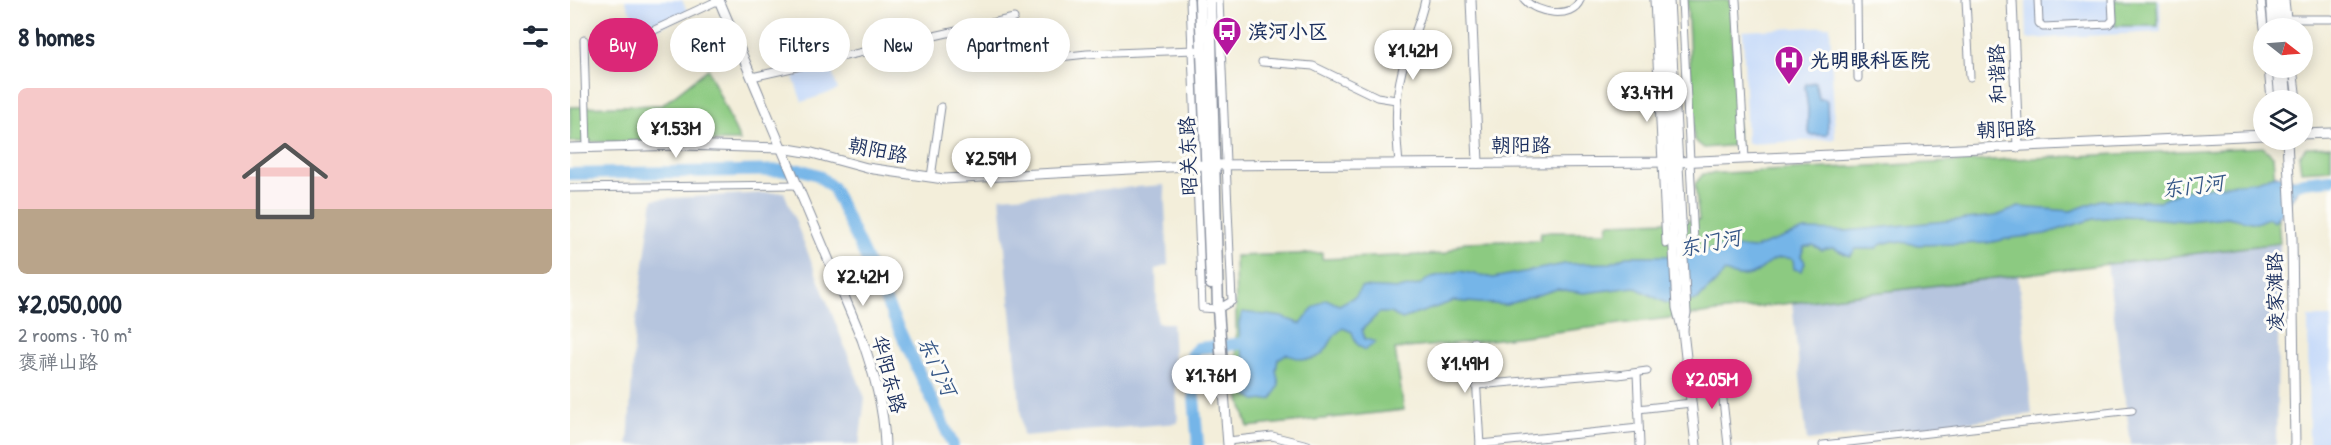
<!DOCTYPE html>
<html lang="en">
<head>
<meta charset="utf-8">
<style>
	body { margin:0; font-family:"Patrick Hand","LXGW WenKai TC",sans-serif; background:#f2f2f3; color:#1f2937; height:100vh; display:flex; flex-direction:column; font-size:22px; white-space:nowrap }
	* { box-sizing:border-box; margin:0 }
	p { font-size:20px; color:#747a83 }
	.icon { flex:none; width:33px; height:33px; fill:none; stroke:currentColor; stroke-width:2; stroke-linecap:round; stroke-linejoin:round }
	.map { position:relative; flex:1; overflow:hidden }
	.drawer { display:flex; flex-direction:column; background:#fff; width:570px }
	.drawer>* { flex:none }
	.guide { position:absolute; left:18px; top:18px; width:570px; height:54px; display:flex; gap:12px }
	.needle { width:39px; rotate:107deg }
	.buttons { position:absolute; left:1683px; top:18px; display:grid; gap:12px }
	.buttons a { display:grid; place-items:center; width:60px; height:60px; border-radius:50%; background:#fff; box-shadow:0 3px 15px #0003; font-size:30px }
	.price { position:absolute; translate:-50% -51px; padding:0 14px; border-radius:21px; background:#fff; color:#222; font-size:20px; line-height:39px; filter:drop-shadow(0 2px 3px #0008) }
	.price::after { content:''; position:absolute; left:50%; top:36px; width:18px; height:14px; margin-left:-9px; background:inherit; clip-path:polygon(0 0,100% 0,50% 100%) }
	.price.current { background:#db2777; color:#fff }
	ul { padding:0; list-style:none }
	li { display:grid; align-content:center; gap:12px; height:318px; padding:0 18px }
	li span { display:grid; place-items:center; height:186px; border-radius:9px; color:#555 }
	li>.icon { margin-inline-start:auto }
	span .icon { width:108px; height:108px; fill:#fffc; stroke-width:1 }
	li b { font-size:26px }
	h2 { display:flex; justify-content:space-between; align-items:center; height:72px; padding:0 18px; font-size:26px }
	.chip { padding:0 21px; border-radius:27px; background:#fff; box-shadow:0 3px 15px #0003; font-size:21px; line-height:54px }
	.chip.current { background:#db2777; color:#fff }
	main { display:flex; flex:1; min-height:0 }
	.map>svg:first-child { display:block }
	.built { fill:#c9dcf9 }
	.industrial { fill:#b6c5de }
	.green { fill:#8cca81; stroke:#547c70; stroke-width:1.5 }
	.water { fill:#74b5e8; stroke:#4872a3; stroke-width:1.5 }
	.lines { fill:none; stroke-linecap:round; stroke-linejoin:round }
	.river { stroke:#74b5e8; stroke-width:12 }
	.street-casing { stroke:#878e9c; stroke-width:9 }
	.secondary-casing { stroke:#878e9c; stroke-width:11 }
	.primary-casing { stroke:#878e9c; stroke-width:13 }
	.street { stroke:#fff; stroke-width:7 }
	.secondary { stroke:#fff; stroke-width:9 }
	.primary { stroke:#fff; stroke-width:10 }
	.labels { text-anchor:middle; stroke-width:6; stroke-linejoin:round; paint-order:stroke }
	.poi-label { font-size:20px; font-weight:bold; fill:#1b2f5e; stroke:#fdfcf7; text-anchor:start }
	.street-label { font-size:20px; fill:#1b2f5e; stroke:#fdfcf7 }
	.water-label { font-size:21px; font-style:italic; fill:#365787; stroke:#fdfcf7 }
</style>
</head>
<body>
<main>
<section class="drawer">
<h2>8 homes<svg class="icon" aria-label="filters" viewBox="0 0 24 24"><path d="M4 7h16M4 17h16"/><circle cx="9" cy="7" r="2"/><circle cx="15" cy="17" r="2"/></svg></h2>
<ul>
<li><span style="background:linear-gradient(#f6c9c9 65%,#b9a48a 0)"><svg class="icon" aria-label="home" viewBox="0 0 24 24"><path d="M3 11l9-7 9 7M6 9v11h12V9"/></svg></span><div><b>¥2,050,000</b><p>2 rooms · 70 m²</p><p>褒禅山路</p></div></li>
</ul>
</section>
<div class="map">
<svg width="1761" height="445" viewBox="0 0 1761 445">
	<rect width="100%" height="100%" fill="#fdfcf7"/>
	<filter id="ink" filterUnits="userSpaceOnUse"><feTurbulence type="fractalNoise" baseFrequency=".0167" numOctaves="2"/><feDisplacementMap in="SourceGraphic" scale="12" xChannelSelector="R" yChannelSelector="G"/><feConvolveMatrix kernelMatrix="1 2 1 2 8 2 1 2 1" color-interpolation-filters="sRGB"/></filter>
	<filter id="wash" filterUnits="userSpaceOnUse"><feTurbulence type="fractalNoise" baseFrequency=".008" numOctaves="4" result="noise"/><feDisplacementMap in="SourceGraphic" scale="24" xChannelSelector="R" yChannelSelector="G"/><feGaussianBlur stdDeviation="1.35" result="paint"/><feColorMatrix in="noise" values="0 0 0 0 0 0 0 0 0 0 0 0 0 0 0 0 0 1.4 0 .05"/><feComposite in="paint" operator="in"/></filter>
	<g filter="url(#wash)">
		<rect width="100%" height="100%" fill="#f3eeda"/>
		<g class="built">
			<polygon points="55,0 112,0 119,15 71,35"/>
			<polygon points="1456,0 1590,0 1591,32 1457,39"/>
			<polygon points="1260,26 1265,139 1177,144 1173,31"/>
			<polygon points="260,66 268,90 232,102 223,77"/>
			<polygon points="1738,317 1761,317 1761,445 1739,445"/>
		</g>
		<g class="industrial">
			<polygon points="594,185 598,265 586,269 587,323 602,323 608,423 453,436 430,197"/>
			<polygon points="214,192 295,398 289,445 58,445 65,329 83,199"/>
			<polygon points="1710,243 1706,445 1561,445 1537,263"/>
			<polygon points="1448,274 1462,414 1237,441 1222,302"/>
		</g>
		<g class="green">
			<polygon points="1117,0 1160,0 1168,145 1134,148 1124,140"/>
			<polygon points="1544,0 1587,0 1588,26 1545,26"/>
			<polygon points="138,69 170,141 0,142 0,107 92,105"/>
			<polygon points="1761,146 1761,169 1731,171 1729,156 1736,147"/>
			<polygon points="1693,147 1703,156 1710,243 904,342 825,349 834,410 678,427 667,389 665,256 752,253 752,259 874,254 894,242 970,240 971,232 1037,232 1038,223 1129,220 1125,184 1133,174"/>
		</g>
		<g class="water">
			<path d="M1245,82L1249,99H1255L1257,101L1258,133L1256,135H1240C1236,125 1238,119 1238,109C1237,102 1236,94 1235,87L1236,84Z"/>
			<path d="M1706,175L1734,182L1704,222L1698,218L1686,223L1657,217L1616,221L1555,216L1523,219L1475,234L1442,238L1417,243L1349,245L1324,241L1312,244L1305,249H1286L1280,256L1263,248L1251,250L1243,245L1234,247L1231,256L1235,262L1232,271L1224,269L1223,259C1199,254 1200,266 1183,274C1175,278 1162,275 1154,272C1147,284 1136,289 1128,300L1096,303L1064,287L1014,293L987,289L936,305L884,301L832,319L820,313H809L792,330L795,339L806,342L795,350L786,343L782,332L773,328C759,338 762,344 753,353C743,363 727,359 716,354L708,359L706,370L709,385L702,399L687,401L677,395L673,381L677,366L670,345L669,323L672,312L712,317L731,324L743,308L756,299L769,305L786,296L791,287L828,289L849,285L861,277L890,271L923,278L995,264L1041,263L1056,256H1107L1159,246L1182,249L1234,230L1276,231L1426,216L1449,207L1501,211L1531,200L1590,201L1613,191L1686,181Z"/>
		</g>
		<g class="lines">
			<g class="river">
				<polyline points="0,174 232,170 248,175 263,188 383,445"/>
				<polyline points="1719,187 1734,182 1761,179"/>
				<polyline points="628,445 621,361 623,353 628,348 686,342"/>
			</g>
		</g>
	</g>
	<g filter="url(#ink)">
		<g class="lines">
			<g class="street-casing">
				<g id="street">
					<polyline points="620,0 632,308 648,309 662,301 649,0"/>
					<path d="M955,0C966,13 1002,20 1010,0"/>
					<polyline points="1084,0 1096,244"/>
					<polyline points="1112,0 1124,242"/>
					<polyline points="1166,0 1175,159"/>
					<polyline points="1287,0 1288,78"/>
					<polyline points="1396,0 1400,77"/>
					<polyline points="1468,0 1469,23 1473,27 1539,24 1543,20 1542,0"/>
					<polyline points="1691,0 1694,28"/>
					<polyline points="1715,0 1718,28"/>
					<polyline points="1710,19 1761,19"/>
					<polyline points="14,40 17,147"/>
					<polyline points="50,46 149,0"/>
					<polyline points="471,59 517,54 625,50"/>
					<polyline points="692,62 743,66 807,97 826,100"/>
					<polyline points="1698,68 1701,100"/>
					<polyline points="1723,68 1727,100"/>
					<polyline points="182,77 444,18"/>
					<path d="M829,164C826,132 824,102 832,71C838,47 850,25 855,0"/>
					<polyline points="361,177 371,107"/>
					<polyline points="0,188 227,185"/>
					<polyline points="904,342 910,445"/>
					<polyline points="1067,373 1070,445"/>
					<polyline points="1118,382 1151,382 1158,445"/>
					<polyline points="907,385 1036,374 1048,375 1077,371"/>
					<polyline points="1068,409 1121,403"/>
					<polyline points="658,441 702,436 738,445"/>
					<polyline points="910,444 1069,428"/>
					<polyline points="1253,445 1562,410"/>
				</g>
			</g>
			<g class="secondary-casing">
				<g id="secondary">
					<path d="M149,0L292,339C304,374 314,407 315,445"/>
					<polyline points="901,0 908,163"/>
					<polyline points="1091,0 1107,308 1113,331 1126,445"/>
					<polyline points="1099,0 1116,313 1113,329"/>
					<polyline points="1442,0 1448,147"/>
					<polyline points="1701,0 1703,28"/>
					<polyline points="1708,0 1710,28"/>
					<polyline points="1707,68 1710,100"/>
					<polyline points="1714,68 1717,100"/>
					<polyline points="1732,134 1761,133"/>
					<polyline points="1717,140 1722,239 1725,445"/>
					<polyline points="0,148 112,145 212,148 242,153 297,168 374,179 636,165 1107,162 1694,135"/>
					<polyline points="652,365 658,445"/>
				</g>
			</g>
			<g class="primary-casing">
				<g id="primary">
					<polyline points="630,0 641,284"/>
					<polyline points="640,0 648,309 652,365"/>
				</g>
			</g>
			<use href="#street" class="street"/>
			<use href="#secondary" class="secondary"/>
			<use href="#primary" class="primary"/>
		</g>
	</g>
	<defs>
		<g id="bus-pin" transform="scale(1.5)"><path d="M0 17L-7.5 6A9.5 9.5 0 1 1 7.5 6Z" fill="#b5179e" stroke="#fdfcf7"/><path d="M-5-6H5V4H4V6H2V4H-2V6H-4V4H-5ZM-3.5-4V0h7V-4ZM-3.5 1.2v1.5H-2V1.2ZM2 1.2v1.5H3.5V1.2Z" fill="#fff"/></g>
		<g id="hospital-pin" transform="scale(1.5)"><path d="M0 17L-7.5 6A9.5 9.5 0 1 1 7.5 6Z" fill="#b5179e" stroke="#fdfcf7"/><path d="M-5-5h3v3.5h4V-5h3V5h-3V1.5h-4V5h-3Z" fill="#fff"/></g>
	</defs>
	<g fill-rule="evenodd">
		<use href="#bus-pin" x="657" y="31"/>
		<use href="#hospital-pin" x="1219" y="60"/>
	</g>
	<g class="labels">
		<g class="poi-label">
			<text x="678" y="38">滨河小区</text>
			<text x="1240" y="67">光明眼科医院</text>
		</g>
		<g class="street-label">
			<text transform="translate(1427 74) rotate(-92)" y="7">和谐路</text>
			<text transform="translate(1436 129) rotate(-3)" y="7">朝阳路</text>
			<text x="951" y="152">朝阳路</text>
			<text transform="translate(308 150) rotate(11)" y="7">朝阳路</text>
			<text transform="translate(618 156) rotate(-92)" y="7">昭关东路</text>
			<text transform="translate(1705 292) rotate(-91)" y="7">凌家滩路</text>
			<text transform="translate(319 374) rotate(75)" y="7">华阳东路</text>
		</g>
		<g class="water-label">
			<text transform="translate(1623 186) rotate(-7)" y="7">东门河</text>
			<text transform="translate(1140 243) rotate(-11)" y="7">东门河</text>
			<text transform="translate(367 366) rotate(65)" y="7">东门河</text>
		</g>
	</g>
</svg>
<div class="buttons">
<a><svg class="needle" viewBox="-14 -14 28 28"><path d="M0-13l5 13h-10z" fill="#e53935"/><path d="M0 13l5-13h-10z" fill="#747a83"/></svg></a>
<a><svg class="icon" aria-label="layers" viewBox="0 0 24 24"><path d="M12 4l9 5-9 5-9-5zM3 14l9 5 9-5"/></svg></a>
</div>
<b class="price" style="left:843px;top:81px">¥1.42M</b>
<b class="price" style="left:1077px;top:123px">¥3.47M</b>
<b class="price" style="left:106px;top:159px">¥1.53M</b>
<b class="price" style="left:421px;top:189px">¥2.59M</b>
<b class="price" style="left:293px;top:307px">¥2.42M</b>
<b class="price" style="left:895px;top:394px">¥1.49M</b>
<b class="price" style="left:641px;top:406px">¥1.76M</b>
<b class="price current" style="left:1142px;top:410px">¥2.05M</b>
<div class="guide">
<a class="chip current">Buy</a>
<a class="chip">Rent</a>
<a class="chip">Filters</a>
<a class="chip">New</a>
<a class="chip">Apartment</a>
</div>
</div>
</main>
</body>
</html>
